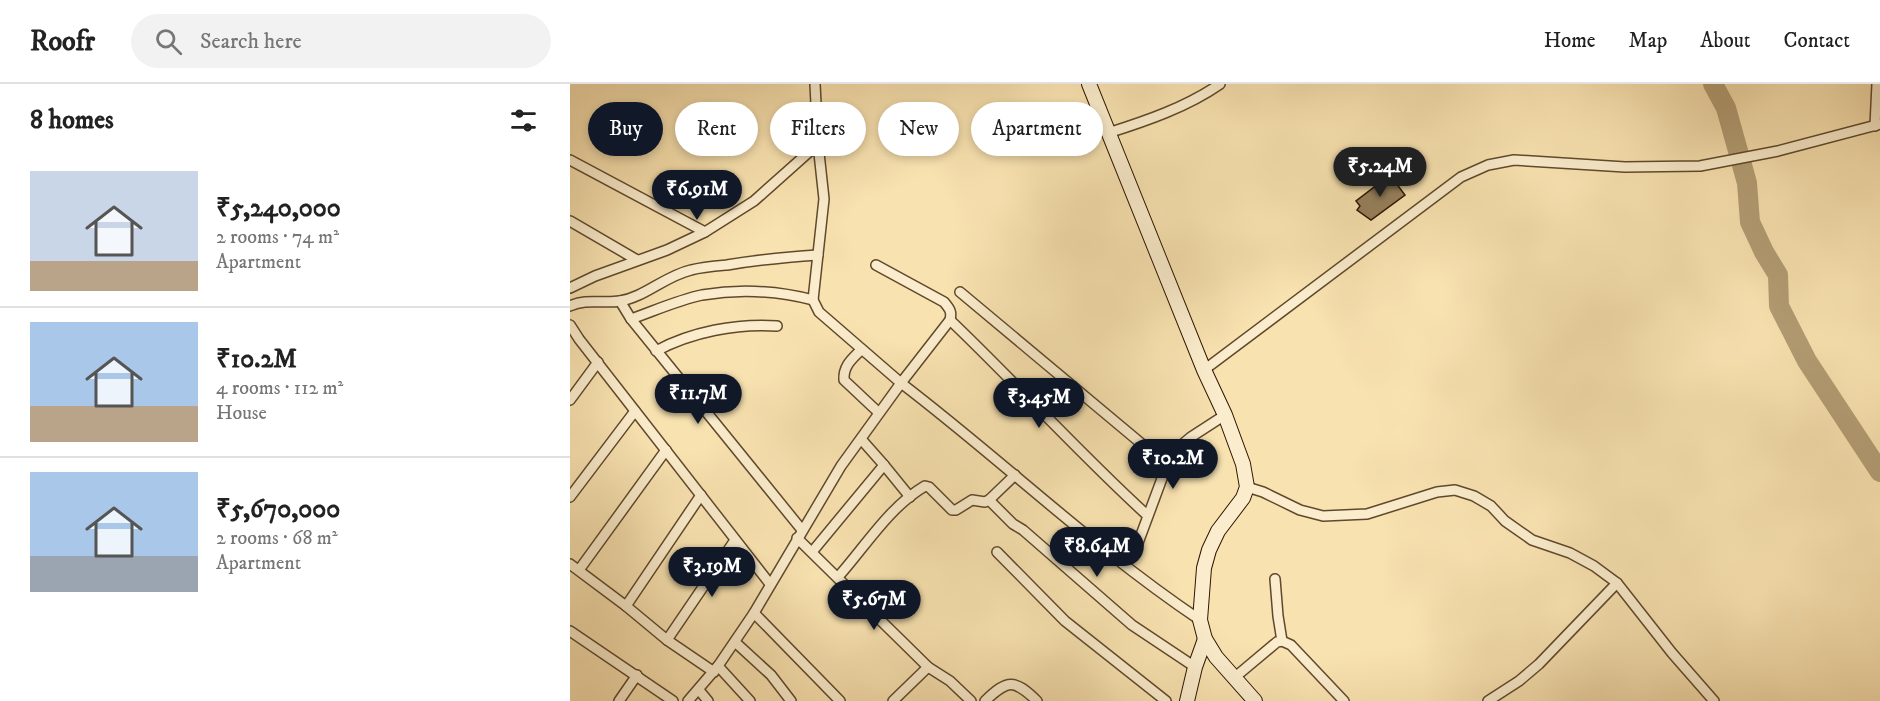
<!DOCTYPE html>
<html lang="en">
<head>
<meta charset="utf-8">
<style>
	body { margin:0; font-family:"IM FELL DW Pica",serif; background:#f2f2f2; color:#222; height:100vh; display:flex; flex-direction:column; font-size:22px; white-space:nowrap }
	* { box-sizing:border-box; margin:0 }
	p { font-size:20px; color:#767676 }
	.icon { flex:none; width:33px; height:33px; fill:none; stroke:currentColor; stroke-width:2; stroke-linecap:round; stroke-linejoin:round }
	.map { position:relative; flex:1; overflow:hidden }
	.panel { display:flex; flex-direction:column; background:#fff; width:570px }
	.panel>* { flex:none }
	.guide { position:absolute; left:18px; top:18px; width:570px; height:54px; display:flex; gap:12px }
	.price { position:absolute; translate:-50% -51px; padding:0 14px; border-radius:21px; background:#111827; color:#fff; font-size:20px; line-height:39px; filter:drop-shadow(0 2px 3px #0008) }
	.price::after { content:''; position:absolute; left:50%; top:36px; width:18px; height:14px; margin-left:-9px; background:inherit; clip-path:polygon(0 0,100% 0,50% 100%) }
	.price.on { background:#222; color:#fff }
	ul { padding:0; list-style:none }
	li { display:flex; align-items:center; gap:18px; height:150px; padding:0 30px }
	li+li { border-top:2px solid #e0e0e0 }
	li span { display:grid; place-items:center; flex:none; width:168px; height:120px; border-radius:0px; color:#555 }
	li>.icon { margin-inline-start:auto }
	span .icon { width:72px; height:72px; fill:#fffc; stroke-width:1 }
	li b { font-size:26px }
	h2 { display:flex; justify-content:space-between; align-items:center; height:72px; padding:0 30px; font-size:26px }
	.pill { padding:0 21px; border-radius:27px; background:#fff; box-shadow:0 3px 9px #0003; font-size:21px; line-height:54px }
	.pill.on { background:#111827; color:#fff }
	header { display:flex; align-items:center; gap:36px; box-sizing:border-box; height:84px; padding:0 30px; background:#fff; border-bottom:2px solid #e0e0e0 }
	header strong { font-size:28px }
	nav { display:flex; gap:33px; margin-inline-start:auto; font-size:21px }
	.search { width:420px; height:54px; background:#f2f2f2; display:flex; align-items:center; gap:15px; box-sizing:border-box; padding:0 21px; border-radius:33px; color:#767676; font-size:22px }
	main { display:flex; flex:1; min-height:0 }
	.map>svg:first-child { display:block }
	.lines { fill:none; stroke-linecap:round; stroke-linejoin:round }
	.river { stroke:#b39d74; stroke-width:20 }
	.building { fill:#96805c; stroke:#2c1600; stroke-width:1.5 }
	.street-casing { stroke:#5f492c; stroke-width:12 }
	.secondary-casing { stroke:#2c1600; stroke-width:16 }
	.street { stroke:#faeccc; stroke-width:9 }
	.secondary { stroke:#faeccc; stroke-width:14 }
</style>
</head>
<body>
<header>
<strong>Roofr</strong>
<div class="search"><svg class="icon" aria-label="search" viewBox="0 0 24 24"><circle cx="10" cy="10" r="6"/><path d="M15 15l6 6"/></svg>Search here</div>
<nav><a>Home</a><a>Map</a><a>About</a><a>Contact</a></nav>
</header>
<main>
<section class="panel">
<h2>8 homes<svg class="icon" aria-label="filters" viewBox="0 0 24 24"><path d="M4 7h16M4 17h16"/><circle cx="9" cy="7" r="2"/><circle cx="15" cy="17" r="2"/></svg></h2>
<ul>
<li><span style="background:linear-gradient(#c9d6e8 75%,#b9a48a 0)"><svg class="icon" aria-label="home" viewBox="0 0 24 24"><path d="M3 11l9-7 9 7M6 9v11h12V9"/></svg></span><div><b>₹5,240,000</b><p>2 rooms · 74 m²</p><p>Apartment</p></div></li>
<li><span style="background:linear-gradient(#a9c7e8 70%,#b9a48a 0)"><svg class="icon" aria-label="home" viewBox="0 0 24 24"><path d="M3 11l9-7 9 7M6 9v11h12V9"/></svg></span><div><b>₹10.2M</b><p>4 rooms · 112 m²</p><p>House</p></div></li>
<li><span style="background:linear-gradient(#a9c7e8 70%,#9aa5b1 0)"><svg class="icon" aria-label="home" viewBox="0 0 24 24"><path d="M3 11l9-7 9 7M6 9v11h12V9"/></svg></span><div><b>₹5,670,000</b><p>2 rooms · 68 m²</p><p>Apartment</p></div></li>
</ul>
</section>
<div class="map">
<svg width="1310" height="617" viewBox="0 0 1310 617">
	<rect width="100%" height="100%" fill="#f8e2b0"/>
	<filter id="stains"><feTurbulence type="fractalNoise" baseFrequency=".00333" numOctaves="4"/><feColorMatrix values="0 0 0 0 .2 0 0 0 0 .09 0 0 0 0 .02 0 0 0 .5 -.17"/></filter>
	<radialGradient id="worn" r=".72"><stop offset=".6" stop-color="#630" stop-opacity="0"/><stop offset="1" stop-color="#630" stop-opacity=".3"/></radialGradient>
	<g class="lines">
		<polyline class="river" points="1143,0 1156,24 1177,99 1180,138 1194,168 1208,191 1209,222 1237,277 1310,388"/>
	</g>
	<polygon class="building" points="820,91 835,111 801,136 787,126 790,122 786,117"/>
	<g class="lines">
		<g class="street-casing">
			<g id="street">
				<path d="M245,0L248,60L254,115L243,216L249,228L331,299L380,236C382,228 380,225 374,218L306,181"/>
				<polyline points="1305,42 1307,0"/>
				<path d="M538,49C576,37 617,23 650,0"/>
				<polyline points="0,76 135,148"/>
				<polyline points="0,137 67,176"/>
				<polyline points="0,204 25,192 97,166 135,148 184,117 248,60"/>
				<polyline points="390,208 597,381"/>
				<polyline points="50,217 61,235 232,446"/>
				<path d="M0,222C16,214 33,220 50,217C75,213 95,192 121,186C132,183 145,182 157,181C187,176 218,173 248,171"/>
				<path d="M61,235C84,227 108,216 132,211C168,205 208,207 243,216"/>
				<path d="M380,236C447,300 509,369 577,431"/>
				<polyline points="0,241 9,255 200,500"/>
				<path d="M291,266C282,275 273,282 274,296L308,328"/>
				<path d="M86,267C121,248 167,239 207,242"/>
				<polyline points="634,286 891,93 918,81 944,76 1055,83 1130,82 1208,67 1310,40"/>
				<polyline points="0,316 28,278"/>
				<polyline points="291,355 314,381"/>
				<polyline points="677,403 693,408 730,426 753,432 797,430 867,408 885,406 904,412 921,422 935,437 962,456 1000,469 1024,482 1047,499 1102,569 1144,617"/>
				<polyline points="0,413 65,327"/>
				<polyline points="419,416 443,440 453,446 562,541 625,583"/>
				<polyline points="227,454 358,583 380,597 401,617"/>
				<polyline points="242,468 314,381 340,413"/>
				<polyline points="427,468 495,537 596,617"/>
				<polyline points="0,480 56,522 97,556 144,588"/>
				<polyline points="554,480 568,459 597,381 608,364 621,353 655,331"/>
				<polyline points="9,486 96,366"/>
				<path d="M268,493C295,463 319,423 355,402L359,403L382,426H386L402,416L415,418L419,416L445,391"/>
				<polyline points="705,495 708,532 712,557"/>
				<polyline points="56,522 131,411"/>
				<polyline points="184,529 270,617"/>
				<polyline points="0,547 103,617"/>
				<polyline points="97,556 165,456"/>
				<polyline points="165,558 201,591 221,617"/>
				<polyline points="148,582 180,617"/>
				<polyline points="664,594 707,558 712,557 721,561 774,617"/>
				<polyline points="129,606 138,617"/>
				<polyline points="49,617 67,591"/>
				<path d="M118,617L148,582L184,529L271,382L331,299C432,376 524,465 630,536"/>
				<polyline points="323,617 358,583"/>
				<path d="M415,617C438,595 444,595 467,617"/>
				<polyline points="918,617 949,597 969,580 1047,499"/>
			</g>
		</g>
		<g class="secondary-casing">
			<g id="secondary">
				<polyline points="519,0 634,286 655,331 673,380 677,403 673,414 648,447 639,466 634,484 630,536 635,555 646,573 685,617"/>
				<polyline points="617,617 625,583 635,555"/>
			</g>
		</g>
		<use href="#street" class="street"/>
		<use href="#secondary" class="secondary"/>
	</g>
	<rect width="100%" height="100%" filter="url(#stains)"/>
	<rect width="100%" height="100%" fill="url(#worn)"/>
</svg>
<b class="price on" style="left:810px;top:114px">₹5.24M</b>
<b class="price" style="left:127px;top:137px">₹6.91M</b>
<b class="price" style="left:128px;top:341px">₹11.7M</b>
<b class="price" style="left:469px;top:345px">₹3.45M</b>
<b class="price" style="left:603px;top:406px">₹10.2M</b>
<b class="price" style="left:527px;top:494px">₹8.64M</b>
<b class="price" style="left:142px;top:514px">₹3.19M</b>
<b class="price" style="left:304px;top:547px">₹5.67M</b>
<div class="guide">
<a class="pill on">Buy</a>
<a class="pill">Rent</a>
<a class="pill">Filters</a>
<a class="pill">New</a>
<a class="pill">Apartment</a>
</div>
</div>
</main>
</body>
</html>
